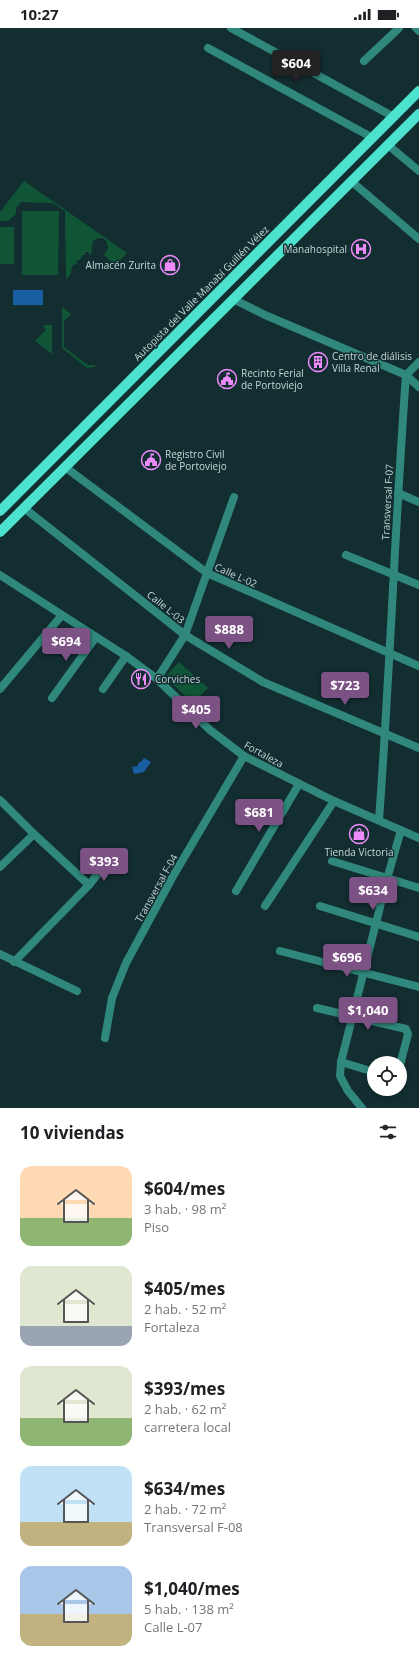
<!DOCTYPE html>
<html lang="es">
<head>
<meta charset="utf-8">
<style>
	body { margin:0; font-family:"Open Sans",sans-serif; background:#f6f6f6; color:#202124; height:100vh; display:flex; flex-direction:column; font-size:15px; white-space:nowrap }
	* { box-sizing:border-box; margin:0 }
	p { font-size:13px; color:#757577 }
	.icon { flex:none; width:22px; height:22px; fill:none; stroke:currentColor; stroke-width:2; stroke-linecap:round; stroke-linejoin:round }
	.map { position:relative; height:1080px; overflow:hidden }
	.side { display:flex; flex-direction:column; background:#fff; flex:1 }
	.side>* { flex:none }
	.buttons { position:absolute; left:367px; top:1028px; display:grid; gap:8px }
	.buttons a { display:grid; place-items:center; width:40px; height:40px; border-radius:50%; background:#fff; box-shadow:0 2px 6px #0003; font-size:20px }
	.price { position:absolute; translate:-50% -34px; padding:0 9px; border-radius:4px; background:#7c5184; color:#fff; font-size:13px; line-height:26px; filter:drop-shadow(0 1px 2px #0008) }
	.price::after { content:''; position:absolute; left:50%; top:24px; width:12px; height:9px; margin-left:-6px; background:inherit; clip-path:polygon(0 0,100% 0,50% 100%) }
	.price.selected { background:#222; color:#fff }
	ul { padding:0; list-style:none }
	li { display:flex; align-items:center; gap:12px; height:100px; padding:0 20px }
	li span { display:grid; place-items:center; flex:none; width:112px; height:80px; border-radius:12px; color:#555 }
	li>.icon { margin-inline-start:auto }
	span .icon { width:48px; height:48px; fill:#fffc; stroke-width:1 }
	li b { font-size:17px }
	h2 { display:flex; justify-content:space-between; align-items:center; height:48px; padding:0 20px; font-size:17px }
	.status { display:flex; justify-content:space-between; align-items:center; height:28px; padding:0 20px; background:#fff; direction:ltr }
	.status svg { height:11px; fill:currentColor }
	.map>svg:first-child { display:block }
	.green { fill:#115537 }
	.water { fill:#1a5ea2 }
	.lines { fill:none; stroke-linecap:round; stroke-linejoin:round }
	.minor { stroke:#30887c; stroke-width:8 }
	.primary { stroke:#4ce2ce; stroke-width:10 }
	.labels { text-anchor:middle; stroke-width:3; stroke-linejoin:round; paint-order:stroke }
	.poi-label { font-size:10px; fill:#c6d5d7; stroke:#122e31; text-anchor:start }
	.street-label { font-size:10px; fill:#c6d5d7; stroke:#122e31 }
</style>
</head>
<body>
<div class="status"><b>10:27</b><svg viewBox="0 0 49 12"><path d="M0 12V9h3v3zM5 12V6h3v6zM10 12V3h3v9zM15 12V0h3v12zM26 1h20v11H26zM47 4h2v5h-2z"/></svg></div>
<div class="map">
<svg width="419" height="1080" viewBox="0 0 419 1080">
	<rect width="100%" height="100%" fill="#122e31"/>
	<g class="green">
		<path d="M24,153L127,225L115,237L104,227L108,220L107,214L103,210C92,210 91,215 92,224L89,228V224H85V227H83L80,232H77V235L72,238L71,245L66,252L65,183L53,175L21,174L16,180V186L8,193H0V184Z"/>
		<polygon points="22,183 59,183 58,247 22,247"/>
		<rect x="0" y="199" width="14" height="37"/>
		<polygon points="62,279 71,286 64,293 64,319 88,337 95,337 95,339 87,340 62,320"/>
		<polygon points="45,297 52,297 52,326 35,313 46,302 43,299"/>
		<polygon points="179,634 208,660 193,675 165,649"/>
	</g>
	<g class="water">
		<rect x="13" y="262" width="30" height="15"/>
		<polygon points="144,730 151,734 144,744 134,746 132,739 138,738 138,735 141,734"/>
	</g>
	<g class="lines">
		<g class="minor">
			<polyline points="231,0 394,89"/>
			<polyline points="416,0 419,3"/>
			<polyline points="208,20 373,110"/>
			<polyline points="364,33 399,0"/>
			<polyline points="388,117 419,143"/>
			<polyline points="351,153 419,211"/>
			<path d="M233,271L265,287L406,347C395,495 390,644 379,792"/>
			<polyline points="419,334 406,347 419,359"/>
			<polyline points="65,439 207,545 419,638"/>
			<polyline points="398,465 419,474"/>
			<polyline points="24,480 185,607 263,654 419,720"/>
			<polyline points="346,527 419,557"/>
			<polyline points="0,547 126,628 157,651 210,702 244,728 334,773 419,810"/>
			<polyline points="157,651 185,607 234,469"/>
			<polyline points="0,661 62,587"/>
			<polyline points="103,661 126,628"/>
			<polyline points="52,670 96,609"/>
			<polyline points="0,772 34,806 89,857"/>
			<polyline points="332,833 419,860"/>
			<polyline points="0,839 34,806"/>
			<polyline points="236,863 299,756"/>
			<polyline points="265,878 334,773"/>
			<polyline points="320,878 419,909"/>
			<polyline points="280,923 419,959"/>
			<polyline points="0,926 77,963"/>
			<polyline points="14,934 89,857 103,839"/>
			<polyline points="317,980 406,1001 408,1006 400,1037"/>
			<polyline points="105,1010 112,970 126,935 172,850 244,728"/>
			<polyline points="341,1034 374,1044"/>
			<polyline points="362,1080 348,1063 340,1048 341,1034 387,851 401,802"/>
		</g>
		<g class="primary">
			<polyline points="0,483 419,63"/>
			<polyline points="0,504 419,86"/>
		</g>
	</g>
	<defs>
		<g id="hospital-ring" transform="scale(1)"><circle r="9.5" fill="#122e31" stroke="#ed8cf9" stroke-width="1.5"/><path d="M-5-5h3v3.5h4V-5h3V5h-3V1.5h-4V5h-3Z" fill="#ed8cf9"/></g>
		<g id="shop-ring" transform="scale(1)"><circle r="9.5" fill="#122e31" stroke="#ed8cf9" stroke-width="1.5"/><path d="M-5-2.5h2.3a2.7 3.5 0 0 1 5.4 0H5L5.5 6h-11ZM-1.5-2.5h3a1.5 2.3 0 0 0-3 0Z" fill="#ed8cf9"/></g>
		<g id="building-ring" transform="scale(1)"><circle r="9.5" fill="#122e31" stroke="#ed8cf9" stroke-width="1.5"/><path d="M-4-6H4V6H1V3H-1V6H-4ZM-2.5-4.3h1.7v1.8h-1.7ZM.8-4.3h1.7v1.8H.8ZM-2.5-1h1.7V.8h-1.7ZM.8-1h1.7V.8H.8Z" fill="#ed8cf9"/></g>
		<g id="civic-ring" transform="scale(1)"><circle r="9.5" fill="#122e31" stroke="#ed8cf9" stroke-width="1.5"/><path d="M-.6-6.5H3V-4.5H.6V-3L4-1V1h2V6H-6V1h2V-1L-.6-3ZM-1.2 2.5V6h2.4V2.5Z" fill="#ed8cf9"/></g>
		<g id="restaurant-ring" transform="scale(1)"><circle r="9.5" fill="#122e31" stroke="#ed8cf9" stroke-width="1.5"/><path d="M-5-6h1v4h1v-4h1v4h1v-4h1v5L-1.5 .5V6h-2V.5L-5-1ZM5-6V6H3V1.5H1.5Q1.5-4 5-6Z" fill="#ed8cf9"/></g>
	</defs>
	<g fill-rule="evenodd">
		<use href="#hospital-ring" x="361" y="221"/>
		<use href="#shop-ring" x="170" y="237"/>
		<use href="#building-ring" x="318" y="334"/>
		<use href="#civic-ring" x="227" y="351"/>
		<use href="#civic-ring" x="151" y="432"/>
		<use href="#restaurant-ring" x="141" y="651"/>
		<use href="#shop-ring" x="359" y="806"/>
	</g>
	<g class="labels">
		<g class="poi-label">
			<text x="347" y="225" text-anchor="end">Manahospital</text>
			<text x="156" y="241" text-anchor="end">Almacén Zurita</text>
			<text x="332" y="332">Centro de diálisis<tspan x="332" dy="12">Villa Renal</tspan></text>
			<text x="241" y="349">Recinto Ferial<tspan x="241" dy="12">de Portoviejo</tspan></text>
			<text x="165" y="430">Registro Civil<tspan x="165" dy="12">de Portoviejo</tspan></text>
			<text x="155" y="655">Corviches</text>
			<text x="359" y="828" text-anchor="middle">Tienda Victoria</text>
		</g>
		<g class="street-label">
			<text transform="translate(201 265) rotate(-45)" y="4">Autopista del Valle Manabí Guillén Vélez</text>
			<text transform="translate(387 474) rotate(-87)" y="4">Transversal F-07</text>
			<text transform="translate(236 547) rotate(24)" y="4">Calle L-02</text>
			<text transform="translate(166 579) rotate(39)" y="4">Calle L-03</text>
			<text transform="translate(264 726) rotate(29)" y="4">Fortaleza</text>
			<text transform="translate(156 860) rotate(-61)" y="4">Transversal F-04</text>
		</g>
	</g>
</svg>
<div class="buttons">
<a><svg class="icon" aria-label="locate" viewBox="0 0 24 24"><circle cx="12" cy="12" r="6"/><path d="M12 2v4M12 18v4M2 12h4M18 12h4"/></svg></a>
</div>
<b class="price selected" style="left:296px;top:56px">$604</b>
<b class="price" style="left:229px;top:622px">$888</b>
<b class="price" style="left:66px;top:634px">$694</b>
<b class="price" style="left:345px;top:678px">$723</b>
<b class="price" style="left:196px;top:702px">$405</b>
<b class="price" style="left:259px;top:805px">$681</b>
<b class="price" style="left:104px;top:854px">$393</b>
<b class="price" style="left:373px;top:883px">$634</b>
<b class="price" style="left:347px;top:950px">$696</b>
<b class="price" style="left:368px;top:1003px">$1,040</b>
</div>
<section class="side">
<h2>10 viviendas<svg class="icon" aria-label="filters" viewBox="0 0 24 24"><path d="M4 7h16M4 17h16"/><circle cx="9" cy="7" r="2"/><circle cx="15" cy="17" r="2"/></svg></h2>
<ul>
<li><span style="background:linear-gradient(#ffd9b3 65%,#8fb573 0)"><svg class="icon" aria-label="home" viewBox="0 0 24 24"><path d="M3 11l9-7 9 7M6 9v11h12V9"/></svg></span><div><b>$604/mes</b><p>3 hab. · 98 m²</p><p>Piso</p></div></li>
<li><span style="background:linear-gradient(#dfe7d0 75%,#9aa5b1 0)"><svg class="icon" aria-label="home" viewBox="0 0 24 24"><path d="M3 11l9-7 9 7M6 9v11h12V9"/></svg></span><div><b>$405/mes</b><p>2 hab. · 52 m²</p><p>Fortaleza</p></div></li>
<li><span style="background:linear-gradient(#dfe7d0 65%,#8fb573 0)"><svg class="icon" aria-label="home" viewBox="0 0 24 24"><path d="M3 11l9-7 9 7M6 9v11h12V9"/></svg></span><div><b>$393/mes</b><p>2 hab. · 62 m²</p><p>carretera local</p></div></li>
<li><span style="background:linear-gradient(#bfe0f5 70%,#c2b280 0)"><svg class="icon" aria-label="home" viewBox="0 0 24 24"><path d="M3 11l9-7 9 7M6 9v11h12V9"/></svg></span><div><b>$634/mes</b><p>2 hab. · 72 m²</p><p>Transversal F-08</p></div></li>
<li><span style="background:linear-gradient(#a9c7e8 60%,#c2b280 0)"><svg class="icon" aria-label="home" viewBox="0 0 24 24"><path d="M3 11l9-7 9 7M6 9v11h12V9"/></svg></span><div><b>$1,040/mes</b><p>5 hab. · 138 m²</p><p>Calle L-07</p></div></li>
</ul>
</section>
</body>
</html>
